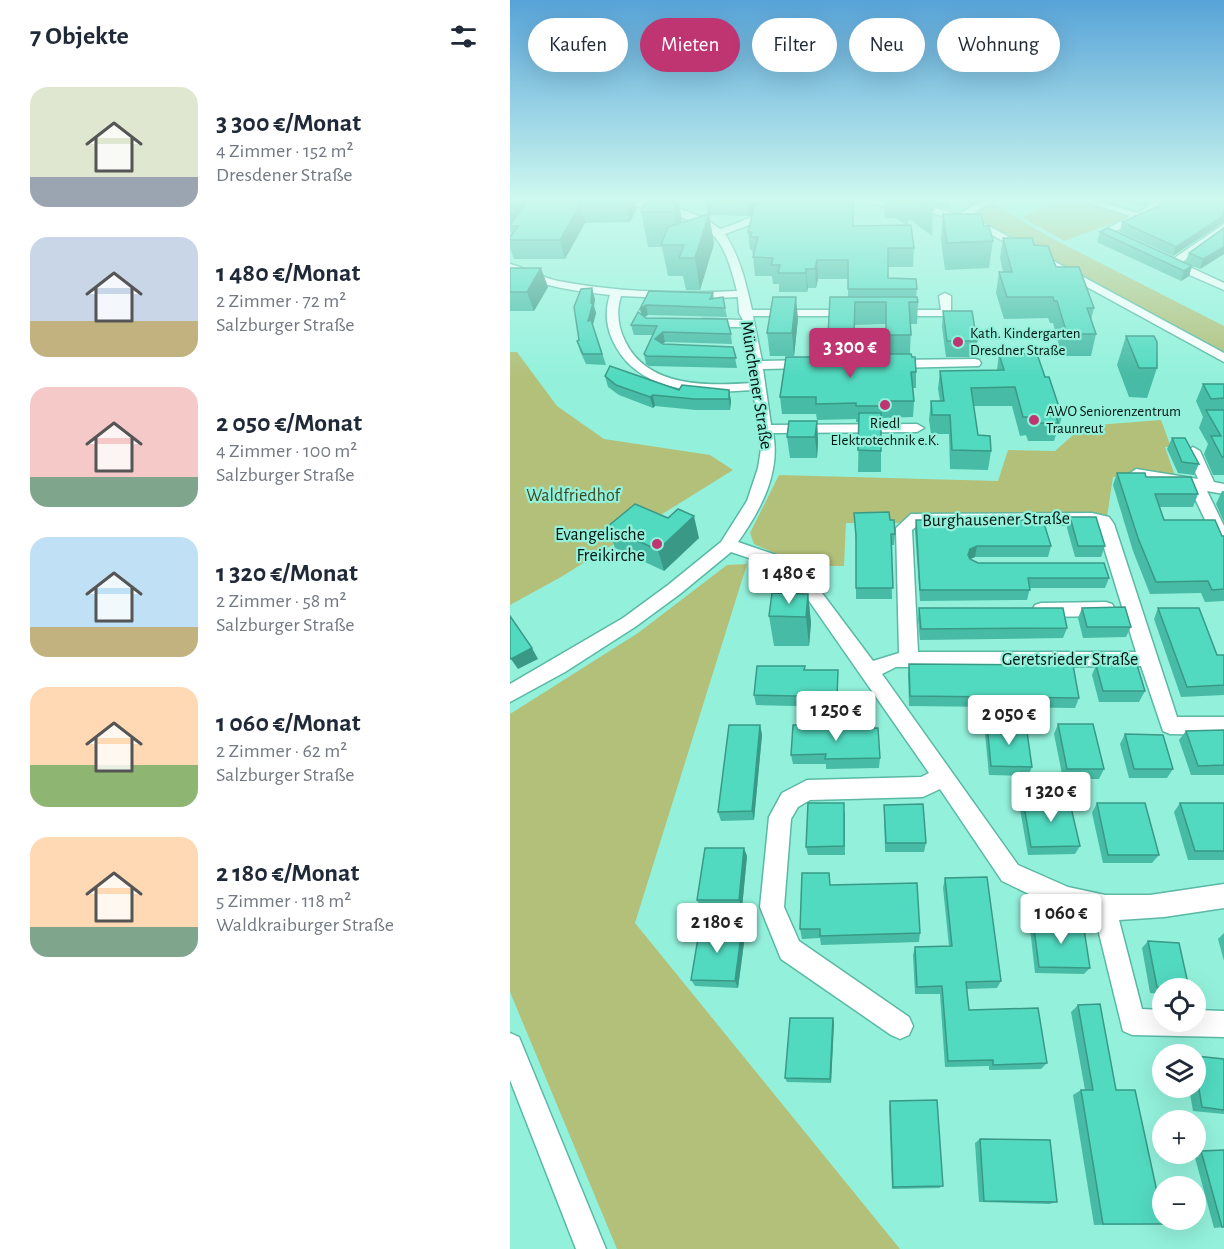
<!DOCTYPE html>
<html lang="de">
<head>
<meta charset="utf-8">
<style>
	body { margin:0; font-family:"Alegreya Sans",sans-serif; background:#f2f2f3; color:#1f2937; height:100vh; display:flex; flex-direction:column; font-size:22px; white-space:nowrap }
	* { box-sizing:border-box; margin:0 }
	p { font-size:20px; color:#747a83 }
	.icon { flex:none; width:33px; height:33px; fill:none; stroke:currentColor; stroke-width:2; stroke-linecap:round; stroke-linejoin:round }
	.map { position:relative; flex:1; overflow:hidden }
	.drawer { display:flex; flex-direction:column; background:#fff; width:510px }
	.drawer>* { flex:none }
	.banner { position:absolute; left:18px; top:18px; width:570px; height:54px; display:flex; gap:12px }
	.buttons { position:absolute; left:642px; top:978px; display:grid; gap:12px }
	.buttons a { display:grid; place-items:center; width:54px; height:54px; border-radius:50%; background:#fff; box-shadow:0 6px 24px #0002; font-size:30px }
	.price { position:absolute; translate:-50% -51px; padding:0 14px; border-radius:6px; background:#fff; color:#222; font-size:20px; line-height:39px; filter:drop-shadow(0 2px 3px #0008) }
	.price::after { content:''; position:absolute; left:50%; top:36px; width:18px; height:14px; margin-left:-9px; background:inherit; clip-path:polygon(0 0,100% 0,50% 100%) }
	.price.on { background:#be3572; color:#fff }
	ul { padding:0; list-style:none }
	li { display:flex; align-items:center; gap:18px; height:150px; padding:0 30px }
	li span { display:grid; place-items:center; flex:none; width:168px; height:120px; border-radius:18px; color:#555 }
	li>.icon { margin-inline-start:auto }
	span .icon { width:72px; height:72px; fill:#fffc; stroke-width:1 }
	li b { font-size:26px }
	h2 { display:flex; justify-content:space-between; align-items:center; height:72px; padding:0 30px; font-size:26px }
	.tag { padding:0 21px; border-radius:27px; background:#fff; box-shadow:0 6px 24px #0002; font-size:21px; line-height:54px }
	.tag.on { background:#be3572; color:#fff }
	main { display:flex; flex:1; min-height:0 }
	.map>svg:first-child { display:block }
	.green { fill:#b2c07a }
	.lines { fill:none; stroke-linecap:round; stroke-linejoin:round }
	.minor-casing { stroke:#5ab8a4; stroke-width:3 }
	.minor { fill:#fff; fill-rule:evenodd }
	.wall { fill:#47bba5; fill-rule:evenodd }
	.shaded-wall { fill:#399986 }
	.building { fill:#52dac0; stroke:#399986; stroke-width:1.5 }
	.poi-dot { fill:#be3572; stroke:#93f1db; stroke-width:2 }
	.labels { text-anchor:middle; stroke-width:4.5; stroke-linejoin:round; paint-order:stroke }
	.far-poi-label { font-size:15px; fill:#001712; stroke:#93f1db; text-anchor:start }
	.street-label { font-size:18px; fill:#001712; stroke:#93f1db }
	.park-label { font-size:18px; fill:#3f461e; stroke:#93f1db }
	.poi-label { font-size:18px; fill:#001712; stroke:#93f1db; text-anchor:end }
</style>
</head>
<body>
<main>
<section class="drawer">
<h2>7 Objekte<svg class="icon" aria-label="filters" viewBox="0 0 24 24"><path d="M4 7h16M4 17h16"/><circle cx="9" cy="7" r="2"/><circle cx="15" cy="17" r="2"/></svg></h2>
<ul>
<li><span style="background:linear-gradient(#dfe7d0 75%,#9aa5b1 0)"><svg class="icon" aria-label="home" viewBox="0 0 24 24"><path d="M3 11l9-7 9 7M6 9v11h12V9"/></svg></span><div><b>3 300 €/Monat</b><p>4 Zimmer · 152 m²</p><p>Dresdener Straße</p></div></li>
<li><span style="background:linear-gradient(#c9d6e8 70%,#c2b280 0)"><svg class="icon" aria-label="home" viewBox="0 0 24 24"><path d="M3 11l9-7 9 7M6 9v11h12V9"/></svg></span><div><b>1 480 €/Monat</b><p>2 Zimmer · 72 m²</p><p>Salzburger Straße</p></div></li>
<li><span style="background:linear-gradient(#f6c9c9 75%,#7fa58c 0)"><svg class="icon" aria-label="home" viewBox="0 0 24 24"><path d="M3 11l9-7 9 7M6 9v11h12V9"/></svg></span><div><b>2 050 €/Monat</b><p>4 Zimmer · 100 m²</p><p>Salzburger Straße</p></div></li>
<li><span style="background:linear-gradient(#bfe0f5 75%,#c2b280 0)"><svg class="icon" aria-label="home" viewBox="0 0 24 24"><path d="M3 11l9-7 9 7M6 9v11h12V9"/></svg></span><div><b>1 320 €/Monat</b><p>2 Zimmer · 58 m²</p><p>Salzburger Straße</p></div></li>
<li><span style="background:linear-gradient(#ffd9b3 65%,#8fb573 0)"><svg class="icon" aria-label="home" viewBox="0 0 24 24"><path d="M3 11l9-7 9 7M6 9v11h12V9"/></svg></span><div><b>1 060 €/Monat</b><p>2 Zimmer · 62 m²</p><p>Salzburger Straße</p></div></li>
<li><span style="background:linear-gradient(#ffd9b3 75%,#7fa58c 0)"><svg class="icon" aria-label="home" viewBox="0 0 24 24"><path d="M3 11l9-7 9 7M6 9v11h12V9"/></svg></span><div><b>2 180 €/Monat</b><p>5 Zimmer · 118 m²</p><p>Waldkraiburger Straße</p></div></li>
</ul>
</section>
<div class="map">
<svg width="714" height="1249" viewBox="0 0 714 1249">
	<rect width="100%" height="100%" fill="#93f1db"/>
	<g class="green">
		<polygon points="548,201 570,201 619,217 554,241 512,217"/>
		<polygon points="481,203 545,240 714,326 714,354 456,216 466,209"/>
		<polygon points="0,352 7,352 47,406 94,439 200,455 223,470 51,577 0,605"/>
		<polygon points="651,420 661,447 655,447 665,476 603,477 597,517 407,516 393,523 336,523 334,566 294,566 244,544 240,533 269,475 488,481 498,450 545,451 573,426"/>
		<polygon points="237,564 125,923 390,1249 107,1249 0,992 0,714 128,633 217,565"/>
	</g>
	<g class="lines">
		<g class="minor-casing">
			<g id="minor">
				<path d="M113,201C144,201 186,209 210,229C242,219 269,201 303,201L215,234C230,257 236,283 242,310H342L348,313L342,316H243L252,361L299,360L305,364L299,368L253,369L261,425L407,424L414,428L407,432L263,433C271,473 250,511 228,542L269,556L300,577L363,661L389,653L386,528L401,514L582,513L599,517L604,524L667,717H714V735L660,734L653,731L631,666L386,667L372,674L508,865L558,887L595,895H640L714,884V908L654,917L609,920L632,1009L652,1010V1022H686V1010L714,1011V1037L622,1035L613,1031L585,917L546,907L492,881L430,789L413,797L300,800L288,807L281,819L274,907L289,941L399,1017L403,1026L399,1035L390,1039L381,1035L271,959L250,907L259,817L272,793L297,780L411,777L419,773L288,585L257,564L221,552L170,594L125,627L55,672L0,702V684L113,618L158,585L211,542L237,501L248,468L251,449L243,390C191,394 126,394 102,339C96,325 95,309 100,295C66,291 31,287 0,271V264C16,268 30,277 48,281C106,292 167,294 227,291C213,236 205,225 149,211C138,208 123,207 113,201ZM111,296L180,299L228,297L229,313L233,320L193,319L187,323L193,327H234L242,383C198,386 137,388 115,341C108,327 106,311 111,296ZM411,523L587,525L626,652H408L402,530Z"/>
				<path d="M356,201C388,201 419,206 449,214L470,201H482L458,217L468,220L714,353V362L462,224L426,214L361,204Z"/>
				<polygon points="573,201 588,201 628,213 646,201 657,201 632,218 604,232 616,238 616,242 612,243 591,232 620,216"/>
				<polygon points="714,224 714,232 671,263 714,283 714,290 659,266 654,261 659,258 663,259"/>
				<polygon points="435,293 441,296 441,316 384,316 378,313 384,310 431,310 429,296"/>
				<polygon points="465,359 469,360 471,363 469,366 383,368 377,364 383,360"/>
				<polygon points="683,447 690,451 704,482 714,484 714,494 697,491 714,526 714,549 708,547 706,543 680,488 626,479 619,474 626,469 688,479 676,451"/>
				<polygon points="596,602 602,604 605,609 602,614 596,616 531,617 525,615 522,610 525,605 531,603"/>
				<polygon points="0,1033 9,1037 96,1249 66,1249 0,1080"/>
			</g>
		</g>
		<use href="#minor" class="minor"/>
	</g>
	<g class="wall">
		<polygon points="0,201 125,201 127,208 120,222 75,223 55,259 4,259 0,248 0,237 2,234 0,230"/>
		<path d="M136,201H343V226L396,225L386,218H375L374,201H440L439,208L423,206L422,236L399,219L398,225L404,248L403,267H378V278L407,289L406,297L408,302L407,324H401L400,354L406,372V388H403L404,401L403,417L371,418V472H348L349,422H346V419L307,420L306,414H272L270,397L318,355V335L338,297V279H308L306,288H298L297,292H269V284H263L262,276H245L243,257V255L242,250H240L238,232L242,215L239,216L199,215L204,244L190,290H176L173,276H158L152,247H138L131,212ZM169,202H196L198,215L172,222ZM376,324V357H345V325Z"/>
		<polygon points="615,201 642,201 634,206"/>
		<polygon points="651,201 714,201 663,256 610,232 612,222 649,206"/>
		<polygon points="433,214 474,226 483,241 479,268 435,270 431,240"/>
		<polygon points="714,228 714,254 690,269 675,263 679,253"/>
		<polygon points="590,232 682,266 679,276 671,281 587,242"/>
		<polygon points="493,238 524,245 546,267 584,308 581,320 586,334 581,356 552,356 543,323 540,323 538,318 494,319 486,293 489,272 493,272 490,258"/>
		<polygon points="0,268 38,287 24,311 0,311"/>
		<polygon points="139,291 203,293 204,298 215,308 217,317 138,315 134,317 221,334 222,344 155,342 152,344 223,347 227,368 139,366 136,364 134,354 143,335 124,335 121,325 131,315"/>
		<polygon points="85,299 84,306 86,313 83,325 96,365 76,364 70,351 67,341 69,340"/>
		<polygon points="433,311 467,341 465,357 436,357 432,327"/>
		<polygon points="288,319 284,356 260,356 257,333"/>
		<polygon points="616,336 647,368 637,398 619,397 607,365"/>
		<polygon points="489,354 535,377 552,416 547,434 546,435 544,441 518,441 516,435 510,436 502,406 464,406 468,435 481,451 478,470 440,469 439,434 421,434 419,420 421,401 430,401 428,389 430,371 487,370"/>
		<polygon points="95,376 169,390 219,390 221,401 220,410 186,410 145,406 143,408 109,395 98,387"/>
		<polygon points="693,384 714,384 714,475 703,475 694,454 698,444 689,428 693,417 686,401"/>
		<polygon points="307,421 308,442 307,458 280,458 277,437"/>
		<polygon points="662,438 689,464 684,475 668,473 657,449"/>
		<polygon points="607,473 636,477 688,494 683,507 649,507 654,520 714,536 714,601 695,602 691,593 640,594 623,551 603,485"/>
		<polygon points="712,491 714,491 714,522 706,504"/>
		<polygon points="344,513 380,520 385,534 384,545 381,545 382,599 346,599 346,544"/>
		<polygon points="560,517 595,546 591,557 565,557 557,528"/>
		<polygon points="406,520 541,546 538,557 465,557 460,559 468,563 599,578 595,588 520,588 517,600 410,601 405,531"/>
		<polygon points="97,527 189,538 154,571 105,548"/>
		<polygon points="298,594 301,623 299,646 264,646 259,616"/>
		<polygon points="409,608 557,628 553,638 410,640 408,619"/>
		<polygon points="572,608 621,627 616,637 573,638 568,618"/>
		<polygon points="648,608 707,655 714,655 714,695 671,697 644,619"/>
		<polygon points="399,664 569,698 565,708 399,706 398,675"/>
		<polygon points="586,665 635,691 629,702 589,702 582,675"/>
		<polygon points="295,666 295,670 328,680 328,707 246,705 244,695"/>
		<polygon points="316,724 317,729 370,758 369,768 316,769 316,764 283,764 281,755"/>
		<polygon points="477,724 522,767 518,776 479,775 475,734"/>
		<polygon points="548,724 594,769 589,779 553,779 544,734"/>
		<polygon points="250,725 252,735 244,820 211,821 208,812"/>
		<polygon points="714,730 714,775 681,775 669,740 676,731"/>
		<polygon points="615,734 663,769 657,778 619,778 610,744"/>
		<polygon points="513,800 570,846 565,854 518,855 510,809"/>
		<polygon points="587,803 649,855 642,863 593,863 582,813"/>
		<polygon points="670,803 714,803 714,860 678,860 664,812"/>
		<polygon points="374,805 416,843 414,852 375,852"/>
		<polygon points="335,812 335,855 298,855 296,847"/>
		<polygon points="237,856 232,908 191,908 187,900"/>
		<polygon points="435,878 491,981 487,988 457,989 459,1010 537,1063 531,1069 479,1070 479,1066 435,1067 430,994 405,994 403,955 405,947 439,946 433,888"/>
		<polygon points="321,885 410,933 409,942 311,945 310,938 292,939 290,929"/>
		<polygon points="523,921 580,968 574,974 525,973 520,928"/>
		<polygon points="714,933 714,961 708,939"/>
		<polygon points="235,935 228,988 185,986 181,980"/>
		<polygon points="638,941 679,988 652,988 652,994 640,993 632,948"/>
		<polygon points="568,1005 654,1224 584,1225 563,1095 571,1090 575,1090 561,1012"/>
		<polygon points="323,1018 324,1023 321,1083 277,1082 275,1078"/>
		<polygon points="686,1056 714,1059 714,1114 683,1111 679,1088 686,1088"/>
		<polygon points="380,1101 433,1186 429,1188 382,1189 379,1107"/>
		<polygon points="470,1139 547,1202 539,1204 469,1202 465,1143"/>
		<polygon points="691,1151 714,1227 704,1228 684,1154"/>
	</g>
	<g class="shaded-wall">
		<polygon points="3,201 22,201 0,226 0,205"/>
		<polygon points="118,201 125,201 127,208 120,222 116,205"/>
		<polygon points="167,201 168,201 174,234 169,245 163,212"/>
		<polygon points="237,201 284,201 278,202 239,216"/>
		<polygon points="636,201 642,201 634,206"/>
		<polygon points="70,205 75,223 55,259 50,240"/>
		<polygon points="199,214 204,244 190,290 185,258"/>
		<polygon points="714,215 714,222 663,256 666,247"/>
		<polygon points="714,247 714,254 690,269 693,259"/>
		<polygon points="307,260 308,279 306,288 305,269"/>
		<polygon points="682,266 679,276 671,281 674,271"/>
		<polygon points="31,268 38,287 24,311 17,292"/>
		<polygon points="296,269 298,288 297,292 296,273"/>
		<polygon points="82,288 85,299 84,306 86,313 81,331 78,321 81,303"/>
		<polygon points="286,297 288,319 284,356 282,333"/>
		<polygon points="136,305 138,315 132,318 130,309"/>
		<polygon points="153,332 155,342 147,349 145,339"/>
		<polygon points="219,390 221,401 220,410 219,399"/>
		<polygon points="143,395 145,406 143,408 140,397"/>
		<polygon points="307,421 308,442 307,458 305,437"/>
		<polygon points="184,516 189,538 154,571 148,550"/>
		<polygon points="467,546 465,557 458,560 458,555 460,549"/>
		<polygon points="298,594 301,623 299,646 296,617"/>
		<polygon points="22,648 28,659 8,669 1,659"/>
		<polygon points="250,725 252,735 244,820 242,811"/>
		<polygon points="234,848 237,856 232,908 229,900"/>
		<polygon points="232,928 235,935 228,988 225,981"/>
		<polygon points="323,1018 324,1023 321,1083 320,1079"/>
	</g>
	<g class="building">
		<polygon points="18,201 118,201 116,205 70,205 50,240 0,240 0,237 8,226 0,226 0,225"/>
		<polygon points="136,201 167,201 163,212 131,212"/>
		<polygon points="261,201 343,201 343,226 401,225 404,248 378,248 378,278 406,279 407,289 338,289 338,260 307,260 305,269 296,269 296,273 268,273 270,265 261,265 263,258 243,257 248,237 240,237 242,232 238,232 244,207"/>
		<polygon points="411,201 422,201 423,210"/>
		<polygon points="654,201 714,201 714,215 666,247 612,222 658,202"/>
		<polygon points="199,214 185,258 169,258 174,245 151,245 158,227"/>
		<polygon points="433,214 471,214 474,226 479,226 483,241 437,243"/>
		<polygon points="598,228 682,266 674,271 590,232"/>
		<polygon points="714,228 714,247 693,259 679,253"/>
		<polygon points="493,238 522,238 524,245 538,246 546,267 569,267 584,308 577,308 586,334 557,334 547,301 544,301 543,297 497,297 489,272 502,272"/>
		<polygon points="0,268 31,268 17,292 0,292"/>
		<polygon points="82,288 81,303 83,303 78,321 81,320 92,354 73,354 67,341 69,340 64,307 71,289"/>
		<polygon points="139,291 203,293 200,299 213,297 215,308 136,305 130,309"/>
		<polygon points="263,297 286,297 282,333 257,333"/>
		<polygon points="320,297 407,297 408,302 399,302 401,335 376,335 376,302 345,302 344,335 318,335"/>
		<polygon points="433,311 462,311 467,341 437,341"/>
		<polygon points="128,312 136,318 217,319 221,334 153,332 145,339 153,344 223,347 226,358 137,356 134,354 147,326 121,325"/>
		<polygon points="616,336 644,336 647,342 647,368 629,368"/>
		<polygon points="376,354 401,354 402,357 405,357 406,372 401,372 404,401 370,401 370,406 346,406 346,403 306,404 306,397 270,397 276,357 317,357 317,355 344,355 344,357 376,357"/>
		<polygon points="489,354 527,354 535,377 539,377 552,416 546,416 548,423 522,423 520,417 513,417 505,387 461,388 468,435 480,436 481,451 442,450 440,415 422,415 421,401 434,401 430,371 494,370"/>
		<polygon points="100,366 169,390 172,385 219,390 219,399 184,399 143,395 140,397 106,385 95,376"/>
		<polygon points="693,384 714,384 714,398 701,399"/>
		<polygon points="696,410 714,410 714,457 712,457 701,436 711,436"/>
		<polygon points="349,413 371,413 371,451 348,450"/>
		<polygon points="279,421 307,421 305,437 277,437"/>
		<polygon points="662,438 675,438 689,464 672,462"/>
		<polygon points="607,473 635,473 636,477 681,477 688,494 645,494 654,520 705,520 712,536 714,536 714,589 702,590 698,581 646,582 628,538"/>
		<polygon points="125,504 158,518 168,509 184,516 148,550 97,527"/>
		<polygon points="379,512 380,520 384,520 385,534 381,534 383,588 346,588 346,535 344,513"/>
		<polygon points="560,517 586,517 595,546 568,546"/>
		<polygon points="406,520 533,520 541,546 467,546 460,549 458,555 460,559 468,563 594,563 599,578 518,578 520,590 410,590"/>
		<polygon points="262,593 298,594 296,617 259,616"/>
		<polygon points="615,607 621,627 577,627 572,608"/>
		<polygon points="409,608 553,608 557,628 411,629"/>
		<polygon points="648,608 689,608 707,655 714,655 714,685 677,687"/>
		<polygon points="0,616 22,648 1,659 0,657"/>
		<polygon points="399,664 563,665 569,698 400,696"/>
		<polygon points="586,665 627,665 635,691 593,691"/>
		<polygon points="247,666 295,666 294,670 328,670 327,697 244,695"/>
		<polygon points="316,724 316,729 368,728 370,758 315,759 316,754 281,755 283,725"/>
		<polygon points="477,724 516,725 522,767 481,766"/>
		<polygon points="548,724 583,724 594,769 557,769"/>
		<polygon points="219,725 250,725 242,811 208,812"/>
		<polygon points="714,730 714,765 688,766 676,731"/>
		<polygon points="615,734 653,735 663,769 624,769"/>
		<polygon points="559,799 570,846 521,847 513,800"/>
		<polygon points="298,803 334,803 334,846 296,847"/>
		<polygon points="587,803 635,803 649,855 598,855"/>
		<polygon points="670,803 714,803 714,851 685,851"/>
		<polygon points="413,804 416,843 376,843 374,805"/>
		<polygon points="195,848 234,848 229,900 187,900"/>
		<polygon points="292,873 319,873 320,885 407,883 410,933 310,936 310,929 290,929"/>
		<polygon points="477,877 491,981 456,982 459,1010 528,1008 537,1063 483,1065 483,1060 438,1061 432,986 407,987 405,947 442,946 435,878"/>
		<polygon points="523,921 573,923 580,968 529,967"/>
		<polygon points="190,926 232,928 225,981 181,980"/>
		<polygon points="638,941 669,943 679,988 647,987"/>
		<polygon points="590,1004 606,1090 625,1090 654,1224 593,1224 571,1090 583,1090 568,1005"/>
		<polygon points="280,1018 323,1018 320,1079 275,1078"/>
		<polygon points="686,1056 714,1059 714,1110 692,1107 686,1071"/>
		<polygon points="427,1100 433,1186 383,1187 380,1101"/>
		<polygon points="470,1139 540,1140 547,1202 474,1201"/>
		<polygon points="714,1150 714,1227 712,1227 691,1151"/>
	</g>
	<linearGradient id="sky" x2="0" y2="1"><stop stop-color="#57a3d8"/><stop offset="0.53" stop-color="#cef9ef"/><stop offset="1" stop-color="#cef9ef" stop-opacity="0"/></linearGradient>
	<rect width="714" height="376" fill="url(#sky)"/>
	<g class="poi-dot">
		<circle cx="448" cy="342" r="6"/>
		<circle cx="375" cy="405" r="6"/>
		<circle cx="524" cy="420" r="6"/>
		<circle cx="147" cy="544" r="6"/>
	</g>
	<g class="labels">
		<g class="far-poi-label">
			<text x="460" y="338">Kath. Kindergarten<tspan x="460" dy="17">Dresdner Straße</tspan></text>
			<text x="536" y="416">AWO Seniorenzentrum<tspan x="536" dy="17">Traunreut</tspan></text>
			<text x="375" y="428" text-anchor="middle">Riedl<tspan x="375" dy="17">Elektrotechnik e.K.</tspan></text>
		</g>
		<g class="street-label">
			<text transform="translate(247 385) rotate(81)" y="6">Münchener Straße</text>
			<text transform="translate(486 519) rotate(-1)" y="6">Burghausener Straße</text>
			<text x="560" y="665">Geretsrieder Straße</text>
		</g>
		<g class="park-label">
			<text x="63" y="501">Waldfriedhof</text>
		</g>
		<g class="poi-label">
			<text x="135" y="540">Evangelische<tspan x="135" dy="21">Freikirche</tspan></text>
		</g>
	</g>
</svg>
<div class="buttons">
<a><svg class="icon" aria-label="locate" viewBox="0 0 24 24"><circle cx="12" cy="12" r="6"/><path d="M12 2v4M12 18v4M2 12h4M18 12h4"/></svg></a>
<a><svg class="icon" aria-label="layers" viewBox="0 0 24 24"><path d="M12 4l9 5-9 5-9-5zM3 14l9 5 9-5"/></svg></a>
<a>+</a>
<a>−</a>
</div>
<b class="price on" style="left:340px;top:379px">3 300 €</b>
<b class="price" style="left:279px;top:605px">1 480 €</b>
<b class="price" style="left:326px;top:742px">1 250 €</b>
<b class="price" style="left:499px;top:746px">2 050 €</b>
<b class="price" style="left:541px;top:823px">1 320 €</b>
<b class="price" style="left:551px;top:945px">1 060 €</b>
<b class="price" style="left:207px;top:954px">2 180 €</b>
<div class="banner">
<a class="tag">Kaufen</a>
<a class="tag on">Mieten</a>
<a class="tag">Filter</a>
<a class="tag">Neu</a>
<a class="tag">Wohnung</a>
</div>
</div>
</main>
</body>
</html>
